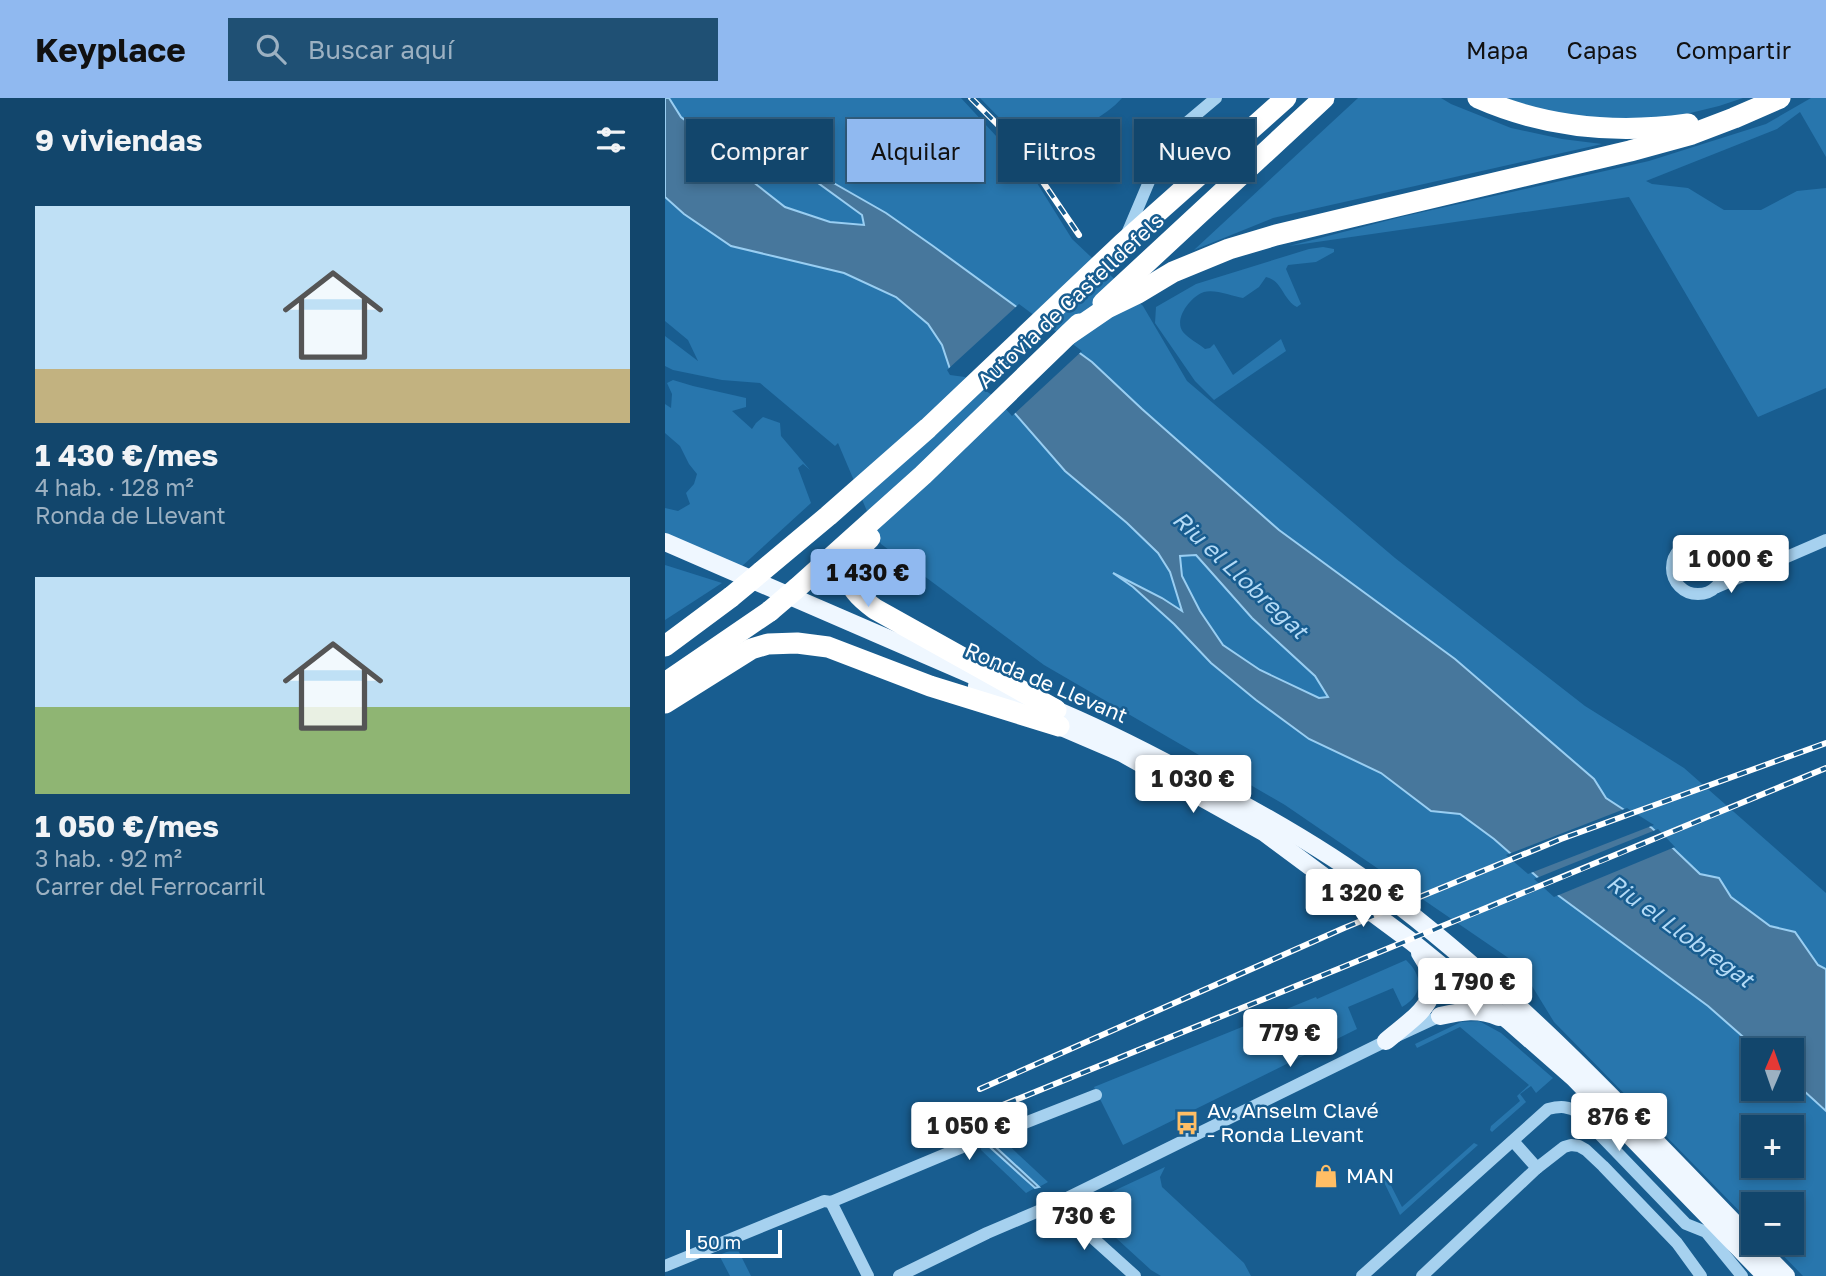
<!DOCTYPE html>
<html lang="es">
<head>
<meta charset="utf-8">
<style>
	body { margin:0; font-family:"Golos Text",sans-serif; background:#1f5074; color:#f1f3f6; height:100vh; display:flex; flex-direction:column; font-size:26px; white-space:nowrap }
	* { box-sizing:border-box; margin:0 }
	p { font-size:23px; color:#9cb1c2 }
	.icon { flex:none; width:38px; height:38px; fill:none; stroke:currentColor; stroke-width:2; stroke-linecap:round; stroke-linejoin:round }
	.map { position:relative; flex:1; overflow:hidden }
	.panel { display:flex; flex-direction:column; background:#12466c; width:665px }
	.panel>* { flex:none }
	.hud { position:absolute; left:21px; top:21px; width:665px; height:63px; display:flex; gap:14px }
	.needle { width:46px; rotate:2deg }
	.tools { position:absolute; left:1076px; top:940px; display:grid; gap:14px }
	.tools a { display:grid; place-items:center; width:63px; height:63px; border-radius:0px; background:#12466c; box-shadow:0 4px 10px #0003,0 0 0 2px #315e7f; font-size:35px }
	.scale { position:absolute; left:21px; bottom:18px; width:96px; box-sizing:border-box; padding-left:7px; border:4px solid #fff; border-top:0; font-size:19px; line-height:24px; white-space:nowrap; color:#fff; -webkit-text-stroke:5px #185d90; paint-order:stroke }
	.price { position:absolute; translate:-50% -60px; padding:0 16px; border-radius:7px; background:#fff; color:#222; font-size:23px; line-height:46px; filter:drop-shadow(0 2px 4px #0008) }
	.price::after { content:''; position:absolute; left:50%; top:42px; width:21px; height:16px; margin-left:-10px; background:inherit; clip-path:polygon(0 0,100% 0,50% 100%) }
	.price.selected { background:#90b9f0; color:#111 }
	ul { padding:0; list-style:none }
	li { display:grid; align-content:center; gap:14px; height:371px; padding:0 35px }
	li span { display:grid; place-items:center; height:217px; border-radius:0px; color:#555 }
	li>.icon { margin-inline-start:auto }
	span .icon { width:126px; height:126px; fill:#fffc; stroke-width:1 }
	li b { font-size:30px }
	h2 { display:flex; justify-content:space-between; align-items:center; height:84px; padding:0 35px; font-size:30px }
	.tag { padding:0 24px; border-radius:0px; background:#12466c; box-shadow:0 4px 10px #0003,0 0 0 2px #315e7f; font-size:24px; line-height:63px }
	.tag.selected { background:#90b9f0; color:#111 }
	header { display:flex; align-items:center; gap:42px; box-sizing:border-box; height:98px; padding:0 35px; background:#90b9f0; color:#111 }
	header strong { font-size:33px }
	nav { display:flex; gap:38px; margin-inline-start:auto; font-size:24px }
	.search { width:490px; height:63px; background:#1f5074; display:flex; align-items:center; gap:18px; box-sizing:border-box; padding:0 24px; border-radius:0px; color:#9cb1c2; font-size:26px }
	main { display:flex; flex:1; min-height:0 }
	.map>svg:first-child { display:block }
	.green { fill:#2876ad; fill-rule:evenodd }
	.water { fill:#47779c; stroke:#99cef2; stroke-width:2; fill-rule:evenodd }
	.pier { fill:#185d90 }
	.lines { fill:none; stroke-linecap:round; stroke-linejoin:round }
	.minor { stroke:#a6d1ef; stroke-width:12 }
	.major { stroke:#eff7ff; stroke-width:18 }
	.highway { stroke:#fff; stroke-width:21 }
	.rail-casing { stroke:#fff; stroke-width:6 }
	.rail { stroke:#185d90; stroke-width:3.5; stroke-dasharray:10; stroke-linecap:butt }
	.highway-bridge { stroke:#fff; stroke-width:21 }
	.labels { text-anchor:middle; stroke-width:5; stroke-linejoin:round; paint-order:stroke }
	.street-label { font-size:21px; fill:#fff; stroke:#185d90 }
	.poi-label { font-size:21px; fill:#fff; stroke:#185d90; text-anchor:start }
	.water-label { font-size:23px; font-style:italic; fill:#b3daf6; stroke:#185d90 }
</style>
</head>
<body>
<header>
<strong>Keyplace</strong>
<div class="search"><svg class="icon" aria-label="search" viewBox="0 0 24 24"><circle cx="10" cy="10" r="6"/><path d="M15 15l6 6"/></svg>Buscar aquí</div>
<nav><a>Mapa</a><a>Capas</a><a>Compartir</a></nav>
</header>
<main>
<section class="panel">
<h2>9 viviendas<svg class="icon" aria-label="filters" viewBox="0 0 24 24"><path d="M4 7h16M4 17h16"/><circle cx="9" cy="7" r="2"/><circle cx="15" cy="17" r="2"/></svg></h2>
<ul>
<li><span style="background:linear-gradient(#bfe0f5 75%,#c2b280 0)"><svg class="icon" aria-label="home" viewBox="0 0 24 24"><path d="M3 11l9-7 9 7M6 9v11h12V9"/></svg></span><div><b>1 430 €/mes</b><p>4 hab. · 128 m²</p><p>Ronda de Llevant</p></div></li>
<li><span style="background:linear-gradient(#bfe0f5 60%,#8fb573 0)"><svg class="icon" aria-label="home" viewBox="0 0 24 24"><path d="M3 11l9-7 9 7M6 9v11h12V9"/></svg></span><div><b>1 050 €/mes</b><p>3 hab. · 92 m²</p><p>Carrer del Ferrocarril</p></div></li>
</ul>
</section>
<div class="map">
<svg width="1161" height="1178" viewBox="0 0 1161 1178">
	<rect width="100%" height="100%" fill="#185d90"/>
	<g class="green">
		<polygon points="4,0 296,0 367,77 407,141 478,208 522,283 730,460 920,608 1019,670 1161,795 1161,871 1153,867 1130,834 1106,828 1066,799 1054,780 1035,776 987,730 941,700 929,681 790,561 614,432 477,311 427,264 268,148 221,115 150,82 197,117 200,127 165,124 120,109 78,76 59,59 39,37 16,19"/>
		<path d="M315,0H457C440,20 413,27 398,49C391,59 388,73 384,85L349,35Z"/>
		<polygon points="693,0 776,0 786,6 846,30 897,41 937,46 608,120 529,152"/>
		<polygon points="840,0 1078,0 1054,8 1013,18 957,22 887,15"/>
		<polygon points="1146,0 1161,0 1161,59 1135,14 1112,31 981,83 987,86 1023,90 1059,112 1096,112 1132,93 1161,90 1161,290 1093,319 964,99 624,148 736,119 984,63 1101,26"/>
		<path d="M0,99L19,116L66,148L179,175L231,199L263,226L277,247L286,274L301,275L333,296L400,373L462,425L493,455L505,474L518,514L497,500L454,480L468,489L509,526L546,565L591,602L644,641L716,675L766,713L795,716L829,741L894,798L1043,908L1093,952H1088V990H1127V982L1161,1013V1178H1138L1106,1145L1127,1144V1106H1088V1127L889,924L867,888V876L620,707L379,567L216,446L173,345L170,348L95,285L57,282L8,272L0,268V238L33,263L23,242L0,223ZM1088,1029H1127V1068H1088Z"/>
		<path d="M658,149L669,151V154L651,164L623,167L621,171L636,206L632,209C618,202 617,182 601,179L594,189L578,200C567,198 550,191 539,194C526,198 508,221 518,234C523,240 534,246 540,251L545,250L549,246L568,277L616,241L621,253L549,302L530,283L490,225L491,209L531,186L644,151Z"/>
		<polygon points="8,282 28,288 81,300 81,309 67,313 87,331 91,325 98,319 115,325 116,338 145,372 138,366 133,370 146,405 75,470 0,439 0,410 13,413 25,406 21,395 29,386 32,376 24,366 15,348 0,335 0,306 6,310 7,296 2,285"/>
		<polygon points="531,457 587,520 650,578 663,599 654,600 595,572 558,547 535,513 517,478 515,458"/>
		<polygon points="0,467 57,485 0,522"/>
		<path d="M741,862C758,878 759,896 737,909L728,890L683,909L692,931L458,1047L429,989L651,899L652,901Z"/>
		<polygon points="814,923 836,935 888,980 871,995 866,988 855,996 861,1004 827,1034 825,1032 826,1028 855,1003 852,998 864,987 795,929 752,950 750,946 796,924"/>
		<polygon points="335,1038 338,1042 383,1084 374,1089 321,1040 319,1043 370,1090 361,1095 316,1052 317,1041"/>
		<polygon points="809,1045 813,1047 735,1117 714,1074 718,1072 737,1109"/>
		<polygon points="500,1069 495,1079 497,1089 579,1165 586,1178 496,1178 486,1172 427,1118 424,1109 427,1103"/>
		<polygon points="72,1150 86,1178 65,1178 54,1157"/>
	</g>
	<g class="water">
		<path d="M0,0H4L16,19L39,37L59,59L78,76L120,109L165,124L199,127L197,117L149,82L158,79L221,115L268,148L427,264L477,311L614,432L790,561L929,681L941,700L987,730L1035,776L1054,780L1066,799L1105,828L1130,834L1153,867L1161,871V1013L1127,982V952H1093L1043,908L894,798L829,741L795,716L766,713L716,675L644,641L591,602L546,565L509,526L468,489L448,475L497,500L517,513L505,474L493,455L462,425L400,373L333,296L301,275L286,274L277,247L263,226L231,199L179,175L66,148L19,116L0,99ZM531,457L587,520L650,578L663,599L654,600L595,572L558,547L535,513L517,478L515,458Z"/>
		<polygon points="321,1040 374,1089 370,1090 318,1043"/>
	</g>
	<g class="pier">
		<polygon points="354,206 417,253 347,318 330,299 300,279 285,277 282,272"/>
		<polygon points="962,710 989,727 863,776 841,757"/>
		<polygon points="993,731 1010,749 889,799 869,781"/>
	</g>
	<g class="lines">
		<g class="minor">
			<polyline points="461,138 494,60 513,32 551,0"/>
			<circle cx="1033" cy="470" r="26"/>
			<path d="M1053,452C1071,462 1094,462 1113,457"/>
			<polyline points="1052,489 1161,442"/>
			<polyline points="848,1043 872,1070"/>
			<polyline points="166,1104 203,1178"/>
			<polyline points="390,1106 470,1178"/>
			<polyline points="0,1168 159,1103 166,1104 295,1050 318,1036 347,1030 431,997"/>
			<polyline points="234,1178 322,1135 390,1106 721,943 775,918"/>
			<path d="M697,1178L883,1011C895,1008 904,1008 914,1015L1021,1126L1041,1134L1077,1178"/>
			<polyline points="757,1178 872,1070 899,1049 906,1047 914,1048 921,1052 938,1068 1012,1145 1036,1178"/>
		</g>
		<g class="major">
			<polyline points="0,444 328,586"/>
			<polyline points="312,588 394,628 457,655 600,735 747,844 844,923 909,980 1101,1178"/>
			<path d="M379,607C440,632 498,662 555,694C611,724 667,756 718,795C866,906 991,1046 1121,1178"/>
			<path d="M775,918C797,913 813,910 834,919"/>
			<path d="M721,943C754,915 785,900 755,855"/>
		</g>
		<g class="highway">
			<path d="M813,0C881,30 951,36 1023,26"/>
			<polyline points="438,205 659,0"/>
			<polyline points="404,236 442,210 473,195 508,174 564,151 611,137 690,118 965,53 1027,36 1069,20 1115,0"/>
			<path d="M205,440C175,469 176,486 210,511L391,612"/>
			<polyline points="96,474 163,418 263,330 458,145 621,0"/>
			<polyline points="132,490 258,377 414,226"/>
			<polyline points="0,548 66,499"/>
			<polyline points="0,585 105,513"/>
			<polyline points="0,605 86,551 103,546 132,545 163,549 265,588 394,628"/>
		</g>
		<g class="rail-casing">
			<g id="rail">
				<polyline points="306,0 352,46 414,137"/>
				<polyline points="315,991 679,830 896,741 1161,645"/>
				<path d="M323,1013C603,900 882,786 1161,670"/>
			</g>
		</g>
		<use href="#rail" class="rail"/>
		<g class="highway-bridge">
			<polyline points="66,499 96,474"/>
			<polyline points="105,513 132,490"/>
		</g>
	</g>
	<defs>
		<g id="bus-bare" transform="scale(1.89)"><path d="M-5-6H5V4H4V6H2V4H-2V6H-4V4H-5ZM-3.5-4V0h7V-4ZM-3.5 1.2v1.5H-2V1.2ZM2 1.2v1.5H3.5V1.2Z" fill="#ffbe65" stroke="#185d90" stroke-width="2.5" paint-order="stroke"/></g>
		<g id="shop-bare" transform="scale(1.89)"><path d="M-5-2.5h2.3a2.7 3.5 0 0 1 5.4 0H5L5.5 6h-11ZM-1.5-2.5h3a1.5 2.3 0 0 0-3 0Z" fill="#ffbe65" stroke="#185d90" stroke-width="2.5" paint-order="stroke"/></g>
	</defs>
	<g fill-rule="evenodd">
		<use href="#bus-bare" x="522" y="1025"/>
		<use href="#shop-bare" x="661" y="1078"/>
	</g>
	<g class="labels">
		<g class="street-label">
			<text transform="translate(406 203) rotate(-43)" y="7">Autovia de Castelldefels</text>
			<text transform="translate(381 585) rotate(23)" y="7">Ronda de Llevant</text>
		</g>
		<g class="poi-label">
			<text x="542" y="1020">Av. Anselm Clavé<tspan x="542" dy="24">- Ronda Llevant</tspan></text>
			<text x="681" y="1085">MAN</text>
		</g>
		<g class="water-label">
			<text transform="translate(575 477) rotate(43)" y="8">Riu el Llobregat</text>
			<text transform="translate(1015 833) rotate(36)" y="8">Riu el Llobregat</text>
		</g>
	</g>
</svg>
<div class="tools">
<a><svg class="needle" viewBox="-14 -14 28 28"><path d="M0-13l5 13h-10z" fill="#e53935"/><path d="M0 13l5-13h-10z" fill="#9cb1c2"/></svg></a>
<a>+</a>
<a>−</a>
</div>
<div class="scale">50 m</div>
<b class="price" style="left:1066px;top:497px">1 000 €</b>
<b class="price selected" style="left:203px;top:511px">1 430 €</b>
<b class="price" style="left:528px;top:717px">1 030 €</b>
<b class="price" style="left:698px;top:831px">1 320 €</b>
<b class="price" style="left:810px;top:920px">1 790 €</b>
<b class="price" style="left:625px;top:971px">779 €</b>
<b class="price" style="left:954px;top:1055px">876 €</b>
<b class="price" style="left:304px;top:1064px">1 050 €</b>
<b class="price" style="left:419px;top:1154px">730 €</b>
<div class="hud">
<a class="tag">Comprar</a>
<a class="tag selected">Alquilar</a>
<a class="tag">Filtros</a>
<a class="tag">Nuevo</a>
</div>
</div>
</main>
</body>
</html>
